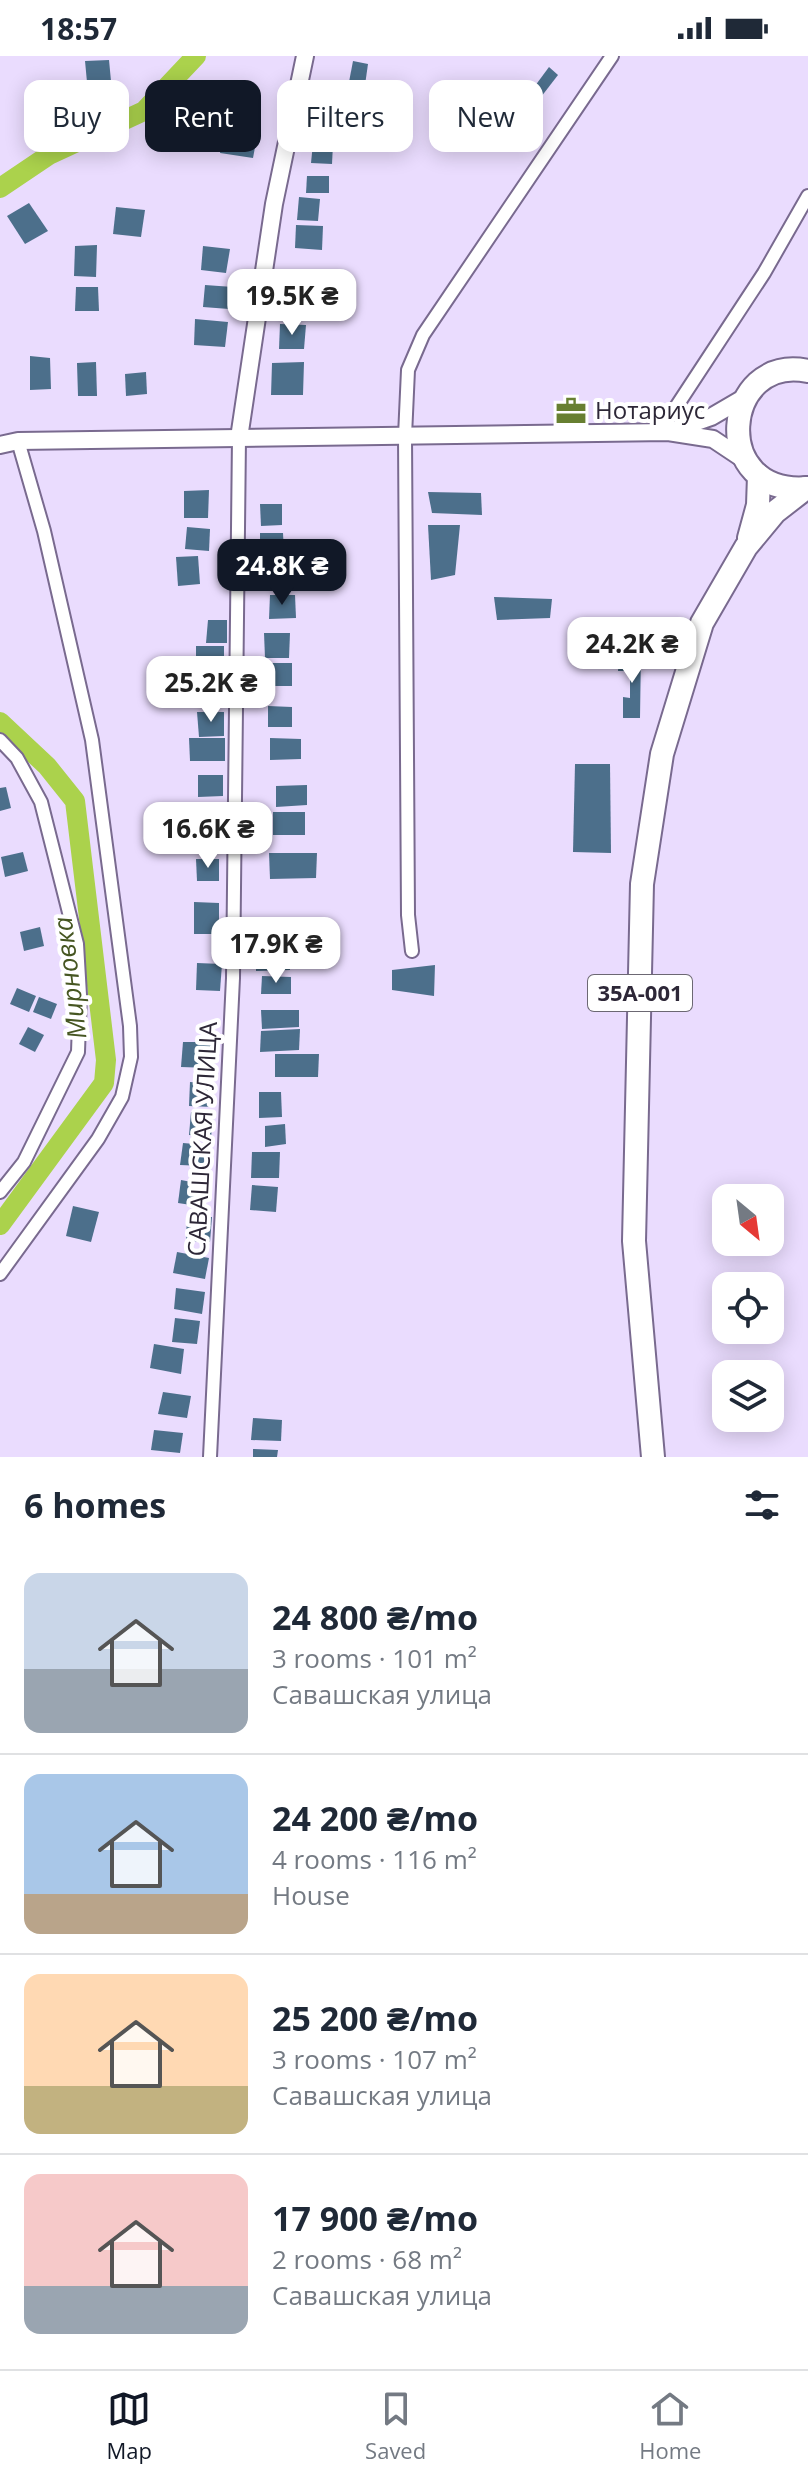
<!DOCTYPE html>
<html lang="en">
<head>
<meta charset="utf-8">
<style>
	body { margin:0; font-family:"Open Sans",sans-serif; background:#f6f6f7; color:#1f2937; height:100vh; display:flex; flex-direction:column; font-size:30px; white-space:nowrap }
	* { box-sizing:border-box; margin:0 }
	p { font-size:26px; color:#747a83 }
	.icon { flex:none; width:44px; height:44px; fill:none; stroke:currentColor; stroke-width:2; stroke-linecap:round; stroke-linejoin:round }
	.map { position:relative; height:1401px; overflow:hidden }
	.side { display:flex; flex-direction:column; background:#fff; flex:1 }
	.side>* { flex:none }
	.top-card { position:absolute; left:24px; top:24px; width:760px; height:72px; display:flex; gap:16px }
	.needle { width:52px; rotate:151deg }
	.controls { position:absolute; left:712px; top:1128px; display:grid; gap:16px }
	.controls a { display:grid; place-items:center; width:72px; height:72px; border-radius:16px; background:#fff; box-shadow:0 4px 20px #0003; font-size:40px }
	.price { position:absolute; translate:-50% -68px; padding:0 18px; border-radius:16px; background:#fff; color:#222; font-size:26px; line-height:52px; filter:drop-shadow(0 2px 4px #0008) }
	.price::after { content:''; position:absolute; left:50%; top:48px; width:24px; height:18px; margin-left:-12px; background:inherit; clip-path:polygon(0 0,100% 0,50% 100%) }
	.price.current { background:#111827; color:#fff }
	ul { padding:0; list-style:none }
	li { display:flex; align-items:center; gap:24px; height:200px; padding:0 24px }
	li+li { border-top:2px solid #e0e1e3 }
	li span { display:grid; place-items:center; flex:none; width:224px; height:160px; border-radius:16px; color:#555 }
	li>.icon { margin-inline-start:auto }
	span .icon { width:96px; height:96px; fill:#fffc; stroke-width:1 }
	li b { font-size:34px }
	h2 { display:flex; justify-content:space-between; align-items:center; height:96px; padding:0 24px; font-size:34px }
	.tag { padding:0 28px; border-radius:16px; background:#fff; box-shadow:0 4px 20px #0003; font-size:28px; line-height:72px }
	.tag.current { background:#111827; color:#fff }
	.status { display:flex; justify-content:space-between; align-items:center; height:56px; padding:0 40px; background:#fff; direction:ltr }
	.status svg { height:22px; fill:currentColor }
	.menu { display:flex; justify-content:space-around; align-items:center; height:112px; border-top:2px solid #e0e1e3; background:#fff; font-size:22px; color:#747a83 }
	.menu a { display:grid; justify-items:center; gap:4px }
	.menu .current { color:#111827 }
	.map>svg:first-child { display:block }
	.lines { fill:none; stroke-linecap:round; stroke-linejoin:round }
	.river { stroke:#abd24c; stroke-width:20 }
	.building { fill:#4c6f8b }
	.street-casing { stroke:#796a8f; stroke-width:16 }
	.secondary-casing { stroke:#796a8f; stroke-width:20 }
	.highway-casing { stroke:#796a8f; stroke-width:26 }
	.street { stroke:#fff; stroke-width:12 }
	.secondary { stroke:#fff; stroke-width:16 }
	.highway { stroke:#fff; stroke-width:22 }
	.labels { text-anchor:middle; stroke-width:8; stroke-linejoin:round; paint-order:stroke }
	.shield { fill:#fff; stroke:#6c6873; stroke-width:2 }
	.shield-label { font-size:22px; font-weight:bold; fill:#2d2737 }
	.poi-label { font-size:24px; fill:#2d2737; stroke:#fff; text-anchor:start }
	.street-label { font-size:24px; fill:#2d2737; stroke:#fff }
	.water-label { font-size:26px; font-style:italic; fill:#465622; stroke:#fff }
</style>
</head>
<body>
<div class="status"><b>18:57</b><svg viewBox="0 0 49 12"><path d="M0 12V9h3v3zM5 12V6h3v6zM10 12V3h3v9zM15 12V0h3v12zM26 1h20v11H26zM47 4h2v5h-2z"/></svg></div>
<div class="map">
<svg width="808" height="1401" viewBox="0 0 808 1401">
	<rect width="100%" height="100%" fill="#eadcfe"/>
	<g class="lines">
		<g class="river">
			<polyline points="0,132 49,99 144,55 196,0"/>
			<polyline points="0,666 47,710 75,745 106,1004 104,1027 0,1169"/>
		</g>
	</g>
	<g class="building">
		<polygon points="109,4 111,25 87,26 85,5"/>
		<polygon points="353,5 368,8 365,29 349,26"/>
		<polygon points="549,11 558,19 541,41 532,34"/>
		<polygon points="234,55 258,60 255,73 232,69"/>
		<polygon points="315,58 335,60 333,83 312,82"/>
		<polygon points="224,77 257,81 253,102 220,97"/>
		<polygon points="313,87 333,88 332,108 311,107"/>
		<polygon points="307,120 329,120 329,137 306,137"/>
		<polygon points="299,141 320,143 318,165 297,164"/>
		<polygon points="29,147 48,175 25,188 7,160"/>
		<polygon points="116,151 145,154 141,181 113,178"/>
		<polygon points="296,169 323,170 322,194 295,192"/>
		<polygon points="97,189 96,221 74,220 75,190"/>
		<polygon points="203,190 230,193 226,217 201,214"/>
		<polygon points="300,222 333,222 331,243 299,244"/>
		<polygon points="205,229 233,231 229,253 203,251"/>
		<polygon points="76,231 98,231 99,255 75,255"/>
		<polygon points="195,263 228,266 225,291 194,289"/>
		<polygon points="280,268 306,269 304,293 279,293"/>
		<polygon points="30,300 50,302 51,333 30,334"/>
		<polygon points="96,306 97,340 78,340 77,307"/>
		<polygon points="304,306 303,339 271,339 272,307"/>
		<polygon points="146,316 147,338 126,340 125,318"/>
		<polygon points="209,434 208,462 184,462 184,435"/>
		<polygon points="428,436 481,437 482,459 432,457"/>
		<polygon points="260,448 282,448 282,469 261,470"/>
		<polygon points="428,469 460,469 455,519 431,524"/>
		<polygon points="187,471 210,473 209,495 185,493"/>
		<polygon points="260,477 283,477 284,498 260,498"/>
		<polygon points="198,500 200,528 178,530 176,501"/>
		<polygon points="287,502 287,527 260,528 260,503"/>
		<polygon points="270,539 295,539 296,562 269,563"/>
		<polygon points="494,541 552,543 550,562 497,564"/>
		<polygon points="208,564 227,564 227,587 206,587"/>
		<polygon points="264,577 290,577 289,602 265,602"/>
		<rect x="196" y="590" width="28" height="22"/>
		<polygon points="632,595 641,595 640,662 623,662 623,641 630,642 630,615 618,615 619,601 632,601"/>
		<rect x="265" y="607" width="27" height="23"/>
		<polygon points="222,616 222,638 197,639 196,617"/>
		<polygon points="268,650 292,651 292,671 268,671"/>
		<polygon points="197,656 224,656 224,680 199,681"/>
		<polygon points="189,682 225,682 225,705 190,705"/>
		<polygon points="270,682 301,683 301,703 270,704"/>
		<polygon points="575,708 610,708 611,797 573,796"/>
		<polygon points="198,719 223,719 223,740 198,741"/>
		<polygon points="307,729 307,749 276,751 276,730"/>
		<polygon points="6,731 11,752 0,755 0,732"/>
		<polygon points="198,754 223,755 223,783 198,782"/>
		<rect x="273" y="756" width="32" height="23"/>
		<polygon points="23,796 28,815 5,821 1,801"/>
		<polygon points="269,797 317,797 316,822 270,823"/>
		<polygon points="196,803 219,803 219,825 197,825"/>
		<polygon points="194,846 219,847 219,878 194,878"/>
		<polygon points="256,870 289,870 290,890 257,892"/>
		<polygon points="40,871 44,890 24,895 20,876"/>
		<polygon points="289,893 290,914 256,915 256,894"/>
		<polygon points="197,907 222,908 220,935 196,934"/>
		<polygon points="435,909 434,940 392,934 392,914"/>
		<polygon points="262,920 291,921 291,938 261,938"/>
		<polygon points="17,932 36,940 29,956 10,948"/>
		<polygon points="39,941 57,948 51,963 33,956"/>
		<polygon points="261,954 299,954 299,971 262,973"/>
		<polygon points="28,971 44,979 35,996 19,988"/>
		<polygon points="300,973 299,994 260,996 261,975"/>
		<polygon points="183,986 211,986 210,1012 181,1011"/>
		<polygon points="275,998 319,998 318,1021 275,1021"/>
		<polygon points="190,1026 214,1028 213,1051 189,1050"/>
		<polygon points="259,1036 281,1036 282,1061 259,1062"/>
		<polygon points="191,1056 214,1057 211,1081 189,1079"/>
		<polygon points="285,1068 286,1088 265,1091 265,1070"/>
		<polygon points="183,1087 206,1089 204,1110 180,1109"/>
		<polygon points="252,1096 280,1096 279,1122 251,1122"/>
		<polygon points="181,1124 207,1129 204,1151 178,1147"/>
		<polygon points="252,1129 278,1131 276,1156 250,1154"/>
		<polygon points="73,1150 99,1156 91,1186 66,1180"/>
		<polygon points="187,1160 212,1161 210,1186 186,1185"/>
		<polygon points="177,1196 209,1202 205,1223 173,1217"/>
		<polygon points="176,1232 205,1236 202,1258 174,1253"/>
		<polygon points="175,1262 200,1265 197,1288 172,1286"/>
		<polygon points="154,1288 184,1293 181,1318 150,1312"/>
		<polygon points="163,1336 191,1340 187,1362 158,1358"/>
		<polygon points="253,1362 282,1364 281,1385 251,1384"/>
		<polygon points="154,1374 183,1377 180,1397 151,1394"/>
		<polygon points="253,1393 278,1394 277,1401 253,1401"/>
	</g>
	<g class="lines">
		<g class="street-casing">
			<g id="street">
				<polyline points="659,377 764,217 808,140"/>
				<polyline points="0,684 17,702 41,746 77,888 80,939 78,996 24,1106 0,1136"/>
				<polyline points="412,895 408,859 405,380 408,314 423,279 612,0"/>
				<polyline points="0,1218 98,1083 122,1041 131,1001 130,970 92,684 44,475 18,385"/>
				<polyline points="210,1401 233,922 239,382"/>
			</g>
		</g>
		<g class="secondary-casing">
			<g id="secondary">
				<polyline points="674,374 711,361 747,340"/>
				<polyline points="239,382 274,148 305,0"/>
				<polyline points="0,389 18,385 668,376 713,383 746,405"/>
			</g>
		</g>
		<g class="highway-casing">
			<g id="highway">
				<path d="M808,315C722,297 708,441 808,432"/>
				<polyline points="749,482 758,449 759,420"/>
				<polyline points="653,1401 634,1185 642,828 662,698 702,567 746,491 775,456 806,432"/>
			</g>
		</g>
		<use href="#street" class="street"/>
		<use href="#secondary" class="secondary"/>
		<use href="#highway" class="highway"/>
	</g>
	<defs>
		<g id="office-bare" transform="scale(2.4)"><path d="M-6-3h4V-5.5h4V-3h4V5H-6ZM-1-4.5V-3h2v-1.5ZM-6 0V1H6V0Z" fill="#677f31" stroke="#fff" stroke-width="2.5" paint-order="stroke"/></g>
	</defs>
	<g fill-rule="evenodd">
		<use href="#office-bare" x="571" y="355"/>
	</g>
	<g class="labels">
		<rect class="shield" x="588" y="919" width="104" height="36" rx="6"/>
		<g class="shield-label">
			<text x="640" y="945">35А-001</text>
		</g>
		<g class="poi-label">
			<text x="595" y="363">Нотариус</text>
		</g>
		<g class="street-label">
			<text transform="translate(203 1083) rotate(-87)" y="8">САВАШСКАЯ УЛИЦА</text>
		</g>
		<g class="water-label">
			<text transform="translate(70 922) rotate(-97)" y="9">Мирновка</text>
		</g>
	</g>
</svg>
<div class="controls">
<a><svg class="needle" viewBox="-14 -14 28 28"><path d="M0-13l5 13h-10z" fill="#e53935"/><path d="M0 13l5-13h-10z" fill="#747a83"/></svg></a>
<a><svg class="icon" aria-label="locate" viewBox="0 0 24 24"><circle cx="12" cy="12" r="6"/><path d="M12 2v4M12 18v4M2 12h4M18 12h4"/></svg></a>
<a><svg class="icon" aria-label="layers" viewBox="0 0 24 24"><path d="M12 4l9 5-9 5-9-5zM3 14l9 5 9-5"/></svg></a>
</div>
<b class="price" style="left:292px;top:281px">19.5K ₴</b>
<b class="price current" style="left:282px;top:551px">24.8K ₴</b>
<b class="price" style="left:632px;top:629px">24.2K ₴</b>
<b class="price" style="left:211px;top:668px">25.2K ₴</b>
<b class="price" style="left:208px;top:814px">16.6K ₴</b>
<b class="price" style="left:276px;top:929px">17.9K ₴</b>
<div class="top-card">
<a class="tag">Buy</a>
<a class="tag current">Rent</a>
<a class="tag">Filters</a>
<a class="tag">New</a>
</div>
</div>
<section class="side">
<h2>6 homes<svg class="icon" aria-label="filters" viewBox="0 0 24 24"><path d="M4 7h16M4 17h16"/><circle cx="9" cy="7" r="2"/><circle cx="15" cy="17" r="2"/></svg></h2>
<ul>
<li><span style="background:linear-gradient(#c9d6e8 60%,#9aa5b1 0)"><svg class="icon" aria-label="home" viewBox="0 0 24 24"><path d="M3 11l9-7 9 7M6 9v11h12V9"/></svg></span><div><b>24 800 ₴/mo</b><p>3 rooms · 101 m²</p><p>Савашская улица</p></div></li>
<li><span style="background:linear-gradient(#a9c7e8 75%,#b9a48a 0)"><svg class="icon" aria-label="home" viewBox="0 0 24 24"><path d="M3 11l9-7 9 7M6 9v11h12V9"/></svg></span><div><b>24 200 ₴/mo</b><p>4 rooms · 116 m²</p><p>House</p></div></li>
<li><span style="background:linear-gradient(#ffd9b3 70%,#c2b280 0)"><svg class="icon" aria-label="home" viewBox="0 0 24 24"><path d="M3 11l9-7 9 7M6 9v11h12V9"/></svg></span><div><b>25 200 ₴/mo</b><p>3 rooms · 107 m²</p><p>Савашская улица</p></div></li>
<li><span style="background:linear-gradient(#f6c9c9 70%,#9aa5b1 0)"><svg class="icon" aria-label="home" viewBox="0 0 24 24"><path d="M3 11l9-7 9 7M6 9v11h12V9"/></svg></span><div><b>17 900 ₴/mo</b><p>2 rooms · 68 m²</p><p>Савашская улица</p></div></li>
</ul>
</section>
<nav class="menu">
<a class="current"><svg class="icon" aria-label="map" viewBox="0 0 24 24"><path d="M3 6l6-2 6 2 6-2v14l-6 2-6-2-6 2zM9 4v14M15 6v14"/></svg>Map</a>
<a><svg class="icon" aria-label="saved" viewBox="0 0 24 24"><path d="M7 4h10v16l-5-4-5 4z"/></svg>Saved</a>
<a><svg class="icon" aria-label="home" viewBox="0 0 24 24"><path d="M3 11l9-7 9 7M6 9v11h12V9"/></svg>Home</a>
</nav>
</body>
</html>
